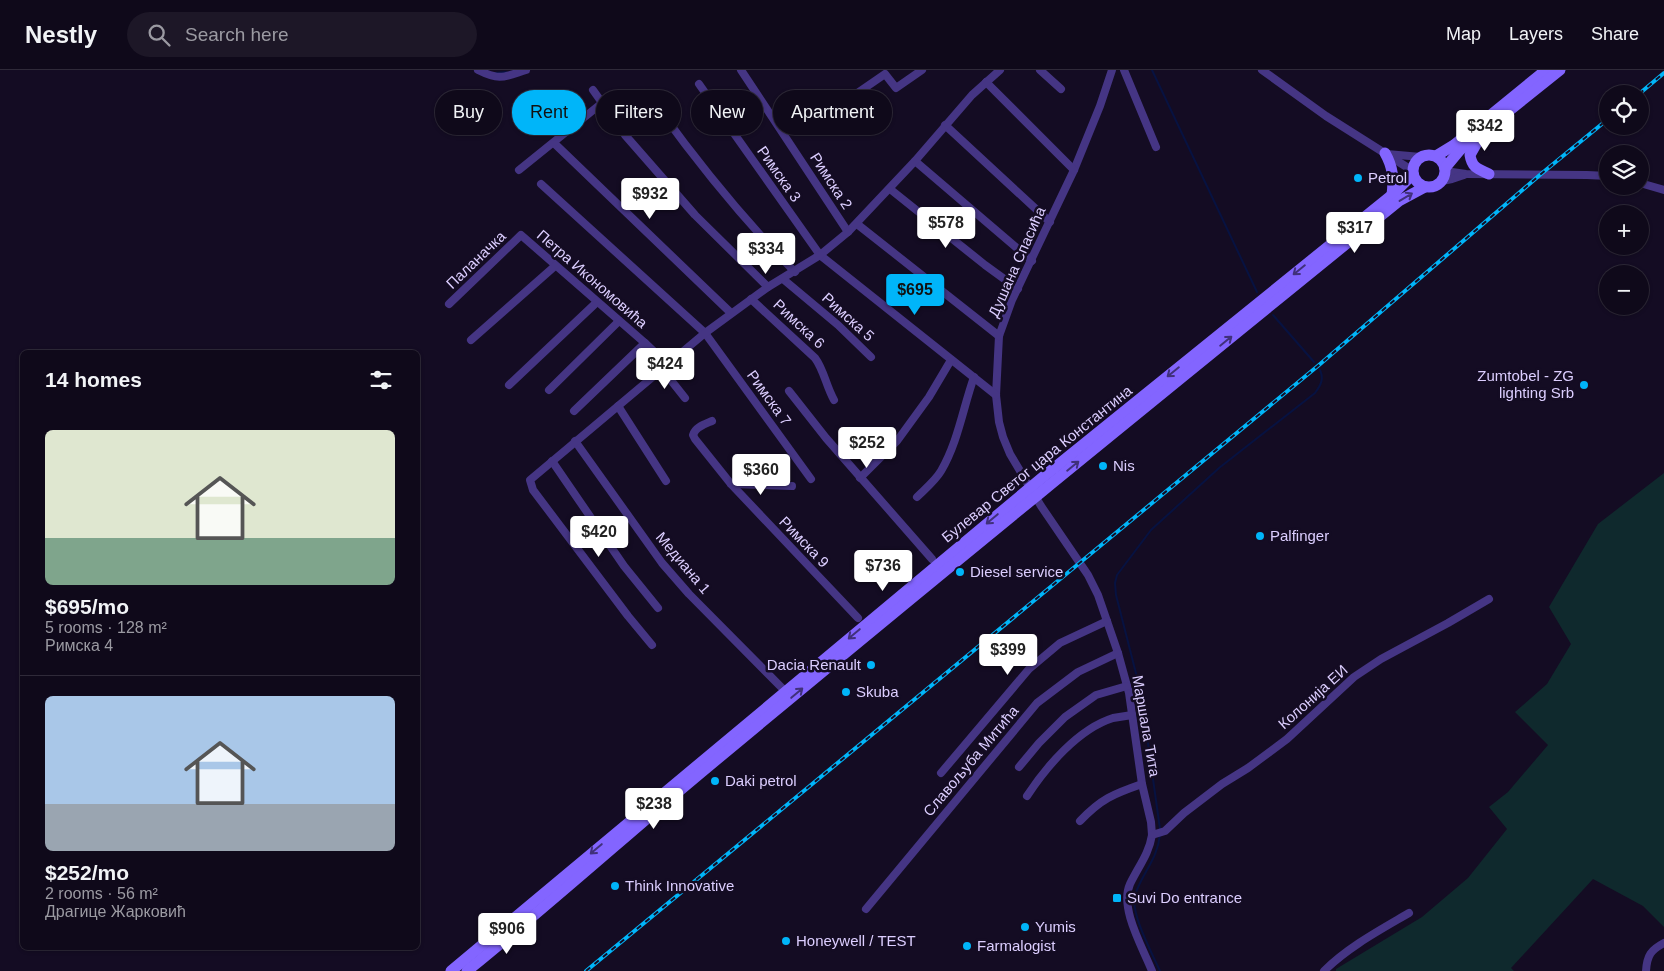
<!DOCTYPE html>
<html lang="en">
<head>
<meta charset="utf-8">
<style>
	body { margin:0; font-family:Helvetica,sans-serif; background:#1d1727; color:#f1f3f6; height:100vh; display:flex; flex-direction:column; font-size:19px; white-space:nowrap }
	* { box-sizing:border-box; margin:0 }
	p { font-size:16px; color:#9b9aa2 }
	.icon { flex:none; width:28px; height:28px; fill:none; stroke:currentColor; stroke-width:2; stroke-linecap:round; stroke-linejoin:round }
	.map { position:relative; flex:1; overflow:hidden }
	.details { position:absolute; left:20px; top:280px; width:400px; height:600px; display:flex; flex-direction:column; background:#0f091a; border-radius:8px; box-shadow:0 1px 4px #0004,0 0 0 1px #2f2a39 }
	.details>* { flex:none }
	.banner { position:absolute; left:435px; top:20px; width:475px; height:45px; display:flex; gap:10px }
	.tools { position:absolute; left:1599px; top:15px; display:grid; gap:10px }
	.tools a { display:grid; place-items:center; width:50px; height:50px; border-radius:50%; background:#0f091a; box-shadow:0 1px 4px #0004,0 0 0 1px #2f2a39; font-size:25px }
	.price { position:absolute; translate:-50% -42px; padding:0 11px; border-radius:5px; background:#fff; color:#222; font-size:16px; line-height:32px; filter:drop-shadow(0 1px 2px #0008) }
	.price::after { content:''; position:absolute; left:50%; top:30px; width:15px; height:11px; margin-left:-8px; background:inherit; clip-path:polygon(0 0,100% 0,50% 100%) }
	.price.selected { background:#00b5f9; color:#111 }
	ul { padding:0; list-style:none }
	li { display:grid; align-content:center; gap:10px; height:265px; padding:0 25px }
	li+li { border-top:1px solid #2f2a39 }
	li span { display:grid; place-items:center; height:155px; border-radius:8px; color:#555 }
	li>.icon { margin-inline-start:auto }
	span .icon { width:90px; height:90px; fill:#fffc; stroke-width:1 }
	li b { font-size:21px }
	h2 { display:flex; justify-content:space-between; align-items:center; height:60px; padding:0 25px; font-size:21px }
	.tag { padding:0 18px; border-radius:22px; background:#0f091a; box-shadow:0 1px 4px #0004,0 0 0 1px #2f2a39; font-size:18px; line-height:45px }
	.tag.selected { background:#00b5f9; color:#111 }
	header { display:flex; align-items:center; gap:30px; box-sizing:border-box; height:70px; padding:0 25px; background:#0f091a; border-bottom:1px solid #2f2a39 }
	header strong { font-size:24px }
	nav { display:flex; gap:28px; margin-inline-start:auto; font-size:18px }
	.search { width:350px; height:45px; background:#1d1727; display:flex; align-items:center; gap:12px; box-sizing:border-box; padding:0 18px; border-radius:28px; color:#9b9aa2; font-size:19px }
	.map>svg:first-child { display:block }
	.green { fill:#0f292d }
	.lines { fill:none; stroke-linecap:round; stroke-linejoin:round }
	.stream { stroke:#071241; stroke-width:2 }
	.street { stroke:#453584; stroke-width:8 }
	.secondary { stroke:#8365ff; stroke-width:11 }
	.rail-casing { stroke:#00b5f9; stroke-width:4 }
	.rail { stroke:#140c23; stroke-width:2; stroke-dasharray:5.5; stroke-linecap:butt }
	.oneway { stroke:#40307b }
	.poi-dot { fill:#00b5f9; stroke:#140c23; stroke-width:2 }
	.labels { text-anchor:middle; stroke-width:5; stroke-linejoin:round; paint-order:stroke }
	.street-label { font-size:15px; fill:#dcceff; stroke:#140c23 }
	.poi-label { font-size:15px; fill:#dcceff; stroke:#140c23; text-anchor:start }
</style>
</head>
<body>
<header>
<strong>Nestly</strong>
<div class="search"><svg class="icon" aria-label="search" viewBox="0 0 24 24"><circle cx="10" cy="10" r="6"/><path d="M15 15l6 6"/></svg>Search here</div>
<nav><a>Map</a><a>Layers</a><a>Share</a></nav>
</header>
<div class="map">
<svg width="1664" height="901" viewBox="0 0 1664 901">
	<rect width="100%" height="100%" fill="#140c23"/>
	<polygon class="green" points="1664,403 1664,857 1643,836 1593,809 1511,898 1514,901 1336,901 1336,899 1422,847 1468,808 1507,759 1489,737 1508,722 1548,675 1515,642 1547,614 1571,574 1549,537 1598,454"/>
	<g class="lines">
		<g class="stream">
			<polyline points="1152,0 1257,222"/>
			<polyline points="495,3 506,2"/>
			<polyline points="1273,245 1314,292"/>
			<path d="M1160,759L1141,623L1116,525L1115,513L1117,505L1151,460L1219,398L1315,323C1321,315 1324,309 1320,300"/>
			<path d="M1160,764C1158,789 1142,803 1135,825C1130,843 1152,883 1160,901"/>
		</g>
		<g class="street">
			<path d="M478,0C500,11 504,7 526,0"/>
			<polyline points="741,0 848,162"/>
			<polyline points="1040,0 1061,19"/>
			<path d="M1112,0L1100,36L1074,100L1012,230L999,266L996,325L999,352L1003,367L1010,384L1041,436L1088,505L1098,525L1118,583L1129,623L1142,714L1151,752L1152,765C1149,784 1138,797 1130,814C1119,838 1143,878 1152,901"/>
			<polyline points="1124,0 1156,77"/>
			<polyline points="1262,0 1326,46 1413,101"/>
			<polyline points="986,12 1074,100"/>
			<polyline points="699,14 820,185 996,325"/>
			<polyline points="593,20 625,65 695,145 768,217"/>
			<path d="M659,39C701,97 744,150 795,202"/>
			<polyline points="824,46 885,4 896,18 922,0"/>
			<polyline points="945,55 1050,152"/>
			<polyline points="554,73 731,243"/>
			<polyline points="1387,84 1421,87"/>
			<polyline points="915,91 1032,191"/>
			<polyline points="519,100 602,33"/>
			<polyline points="1445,101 1466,104 1587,105 1608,106"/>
			<polyline points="1442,111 1452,109 1464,105"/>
			<polyline points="1640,113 1664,120"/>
			<polyline points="541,114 705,263 811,409"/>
			<polyline points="890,119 985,195 1018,219"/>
			<polyline points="857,154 999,266"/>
			<polyline points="783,209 838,255 871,287"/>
			<path d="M751,229L815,288C824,300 826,316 834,330"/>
			<polyline points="449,234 521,165 645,273 667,294"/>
			<polyline points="471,270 555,196"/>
			<polyline points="662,299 685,328"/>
			<polyline points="509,315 597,232"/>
			<polyline points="549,320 619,251"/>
			<polyline points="789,321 826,368 932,489"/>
			<polyline points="618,336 666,411"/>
			<polyline points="574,341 645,273"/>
			<path d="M712,351C705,354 695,357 693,365L695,369L731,414L858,548"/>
			<polyline points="575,371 662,493 689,524 785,621"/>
			<polyline points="552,391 624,496 658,538"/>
			<polyline points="860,408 897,371 929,327 951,290"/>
			<polyline points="731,414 792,416"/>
			<path d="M917,427C925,419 935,411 941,401C958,372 963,338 974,307"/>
			<polyline points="652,575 628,546 533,420 530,410 705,263 768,217 820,185 848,162 915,91 972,25 1000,0"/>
			<polyline points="1019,697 1039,673 1065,647 1096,625 1127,616"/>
			<polyline points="941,703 1029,599 1060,573 1107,551"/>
			<path d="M1027,726C1046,697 1078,659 1113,648C1119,647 1126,646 1132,645"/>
			<path d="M1080,751C1101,729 1113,724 1142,714"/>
			<polyline points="1152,765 1165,761 1184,743 1222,714 1248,698 1287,669 1354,607 1381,589 1448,553 1489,529"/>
			<polyline points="866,839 1037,633 1078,602 1118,583"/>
			<path d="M1324,901C1348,877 1380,860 1409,843"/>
			<path d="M1646,901C1647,885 1651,880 1664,873"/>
		</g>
		<g class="secondary">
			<path d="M1479,69L1470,85C1472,98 1478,99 1489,104"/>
			<path d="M1385,83C1393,97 1394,109 1392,125"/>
			<circle cx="1429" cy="101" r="16"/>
			<polyline points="1436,86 1454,75 1546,0"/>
			<polyline points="1445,98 1460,80 1560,0"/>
			<polyline points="451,901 1043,407 1392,125 1413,104"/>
			<path d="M467,901C541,841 612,778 685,716C921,519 1160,325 1399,131L1425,117"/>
		</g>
		<g class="rail-casing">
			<g id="rail">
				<polyline points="1639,24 1664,3"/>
				<polyline points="586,901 1319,295 1541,104 1608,49"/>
			</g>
		</g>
		<use href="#rail" class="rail"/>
	</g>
	<defs><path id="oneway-shaft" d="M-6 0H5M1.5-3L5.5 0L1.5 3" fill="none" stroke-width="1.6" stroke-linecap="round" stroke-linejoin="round" transform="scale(1.25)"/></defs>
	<g class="oneway">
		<use href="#oneway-shaft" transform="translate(1406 127) rotate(-31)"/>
		<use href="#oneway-shaft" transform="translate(1299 200) rotate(141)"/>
		<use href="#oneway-shaft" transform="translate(1226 271) rotate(-39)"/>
		<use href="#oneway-shaft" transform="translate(1173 302) rotate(141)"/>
		<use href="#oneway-shaft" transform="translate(1073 396) rotate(-39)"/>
		<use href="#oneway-shaft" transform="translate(992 449) rotate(140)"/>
		<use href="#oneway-shaft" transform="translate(854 564) rotate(140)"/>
		<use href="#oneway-shaft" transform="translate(797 623) rotate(-40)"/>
		<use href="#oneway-shaft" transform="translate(596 779) rotate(140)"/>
	</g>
	<g class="poi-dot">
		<circle cx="1358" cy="108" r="5"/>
		<circle cx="1584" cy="315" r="5"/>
		<circle cx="1103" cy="396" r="5"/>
		<circle cx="1260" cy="466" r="5"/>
		<circle cx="960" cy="502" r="5"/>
		<circle cx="871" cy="595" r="5"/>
		<circle cx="846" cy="622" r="5"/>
		<circle cx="715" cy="711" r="5"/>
		<circle cx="615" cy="816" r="5"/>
		<rect x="1112" y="823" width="10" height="10" rx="2.5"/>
		<circle cx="1025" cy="857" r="5"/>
		<circle cx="786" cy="871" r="5"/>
		<circle cx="967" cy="876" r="5"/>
	</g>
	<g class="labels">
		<g class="street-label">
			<text transform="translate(779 104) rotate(55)" y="5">Римска 3</text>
			<text transform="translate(831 111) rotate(57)" y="5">Римска 2</text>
			<text transform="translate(476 190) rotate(-44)" y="5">Паланачка</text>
			<text transform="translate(1017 192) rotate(-66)" y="5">Душана Спасића</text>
			<text transform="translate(592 209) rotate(41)" y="5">Петра Икономовића</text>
			<text transform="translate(848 247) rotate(42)" y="5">Римска 5</text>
			<text transform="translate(799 254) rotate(43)" y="5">Римска 6</text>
			<text transform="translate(769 328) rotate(54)" y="5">Римска 7</text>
			<text transform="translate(1037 394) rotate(-39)" y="5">Булевар Светог цара Константина</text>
			<text transform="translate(804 472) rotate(46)" y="5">Римска 9</text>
			<text transform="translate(683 493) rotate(50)" y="5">Медиана 1</text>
			<text transform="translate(1313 627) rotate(-42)" y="5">Колонија ЕИ</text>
			<text transform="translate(1146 656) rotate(80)" y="5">Маршала Тита</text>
			<text transform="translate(971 691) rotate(-50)" y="5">Славољуба Митића</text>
		</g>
		<g class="poi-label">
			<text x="1368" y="113">Petrol</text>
			<text x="1574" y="311" text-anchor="end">Zumtobel - ZG<tspan x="1574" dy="17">lighting Srb</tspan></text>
			<text x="1113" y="401">Nis</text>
			<text x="1270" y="471">Palfinger</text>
			<text x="970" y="507">Diesel service</text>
			<text x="861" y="600" text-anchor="end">Dacia Renault</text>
			<text x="856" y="627">Skuba</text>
			<text x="725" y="716">Daki petrol</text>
			<text x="625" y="821">Think Innovative</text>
			<text x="1127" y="833">Suvi Do entrance</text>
			<text x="1035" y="862">Yumis</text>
			<text x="796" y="876">Honeywell / TEST</text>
			<text x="977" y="881">Farmalogist</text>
		</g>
	</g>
</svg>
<div class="tools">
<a><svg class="icon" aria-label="locate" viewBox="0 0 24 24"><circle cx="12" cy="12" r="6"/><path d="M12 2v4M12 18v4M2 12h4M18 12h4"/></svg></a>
<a><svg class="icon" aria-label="layers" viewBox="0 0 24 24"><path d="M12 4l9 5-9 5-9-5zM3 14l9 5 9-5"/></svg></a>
<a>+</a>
<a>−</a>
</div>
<b class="price" style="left:1485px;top:82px">$342</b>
<b class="price" style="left:650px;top:150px">$932</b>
<b class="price" style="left:946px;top:179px">$578</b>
<b class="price" style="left:1355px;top:184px">$317</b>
<b class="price" style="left:766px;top:205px">$334</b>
<b class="price selected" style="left:915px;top:246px">$695</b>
<b class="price" style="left:665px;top:320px">$424</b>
<b class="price" style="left:867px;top:399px">$252</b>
<b class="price" style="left:761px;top:426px">$360</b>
<b class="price" style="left:599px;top:488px">$420</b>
<b class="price" style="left:883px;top:522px">$736</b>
<b class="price" style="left:1008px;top:606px">$399</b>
<b class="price" style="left:654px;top:760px">$238</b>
<b class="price" style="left:507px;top:885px">$906</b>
<div class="banner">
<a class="tag">Buy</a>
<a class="tag selected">Rent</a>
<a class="tag">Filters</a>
<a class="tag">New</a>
<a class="tag">Apartment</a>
</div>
<section class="details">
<h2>14 homes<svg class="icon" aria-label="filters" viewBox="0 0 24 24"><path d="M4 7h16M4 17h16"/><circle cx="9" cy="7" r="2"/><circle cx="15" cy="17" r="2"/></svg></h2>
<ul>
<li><span style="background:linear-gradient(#dfe7d0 70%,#7fa58c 0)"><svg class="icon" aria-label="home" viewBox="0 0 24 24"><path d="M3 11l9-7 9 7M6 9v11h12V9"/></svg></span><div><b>$695/mo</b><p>5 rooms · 128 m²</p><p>Римска 4</p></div></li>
<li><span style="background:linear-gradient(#a9c7e8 70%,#9aa5b1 0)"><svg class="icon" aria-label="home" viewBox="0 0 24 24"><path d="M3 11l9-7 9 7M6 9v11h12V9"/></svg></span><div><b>$252/mo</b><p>2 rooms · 56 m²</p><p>Драгице Жарковић</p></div></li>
</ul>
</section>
</div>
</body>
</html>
